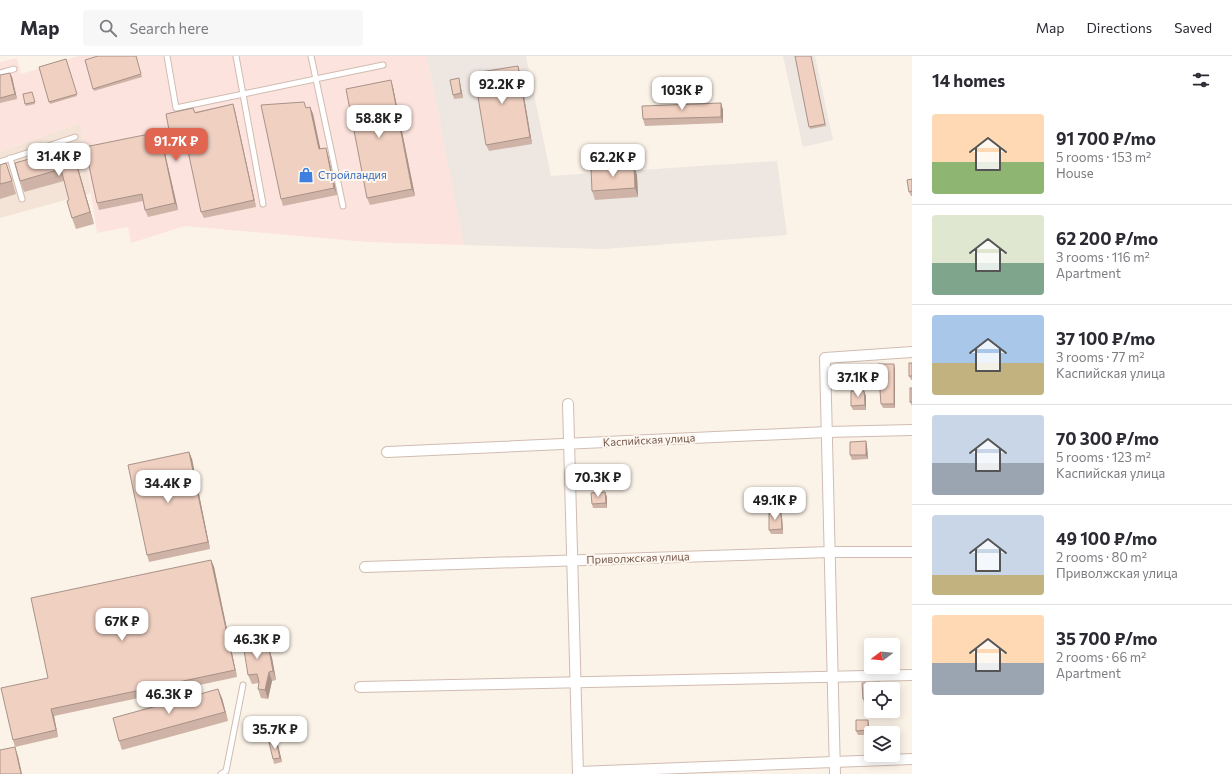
<!DOCTYPE html>
<html lang="en">
<head>
<meta charset="utf-8">
<style>
	body { margin:0; font-family:Commissioner,sans-serif; background:#f7f7f7; color:#2b2b33; height:100vh; display:flex; flex-direction:column; font-size:15px; white-space:nowrap }
	* { box-sizing:border-box; margin:0 }
	p { font-size:13px; color:#7c7c81 }
	.icon { flex:none; width:22px; height:22px; fill:none; stroke:currentColor; stroke-width:2; stroke-linecap:round; stroke-linejoin:round }
	.map { position:relative; flex:1; overflow:hidden }
	.panel { display:flex; flex-direction:column; background:#fff; width:320px }
	.panel>* { flex:none }
	.needle { width:26px; rotate:254deg }
	.controls { position:absolute; left:864px; top:582px; display:grid; gap:8px }
	.controls a { display:grid; place-items:center; width:36px; height:36px; border-radius:4px; background:#fff; box-shadow:0 2px 10px #0003; font-size:20px }
	.price { position:absolute; translate:-50% -34px; padding:0 9px; border-radius:8px; background:#fff; color:#222; font-size:13px; line-height:26px; filter:drop-shadow(0 1px 2px #0008) }
	.price::after { content:''; position:absolute; left:50%; top:24px; width:12px; height:9px; margin-left:-6px; background:inherit; clip-path:polygon(0 0,100% 0,50% 100%) }
	.price.selected { background:#e16652; color:#fff }
	ul { padding:0; list-style:none }
	li { display:flex; align-items:center; gap:12px; height:100px; padding:0 20px }
	li+li { border-top:1px solid #e1e1e2 }
	li span { display:grid; place-items:center; flex:none; width:112px; height:80px; border-radius:4px; color:#555 }
	li>.icon { margin-inline-start:auto }
	span .icon { width:48px; height:48px; fill:#fffc; stroke-width:1 }
	li b { font-size:17px }
	h2 { display:flex; justify-content:space-between; align-items:center; height:48px; padding:0 20px; font-size:17px }
	header { display:flex; align-items:center; gap:24px; box-sizing:border-box; height:56px; padding:0 20px; background:#fff; border-bottom:1px solid #e1e1e2 }
	header strong { font-size:19px }
	nav { display:flex; gap:22px; margin-inline-start:auto; font-size:14px }
	.search { width:280px; height:36px; background:#f7f7f7; display:flex; align-items:center; gap:10px; box-sizing:border-box; padding:0 14px; border-radius:4px; color:#7c7c81; font-size:15px }
	main { display:flex; flex:1; min-height:0 }
	.map>svg:first-child { display:block }
	.residential { fill:#f3e4d7 }
	.commercial { fill:#fce3dd }
	.industrial { fill:#ede6e1 }
	.lines { fill:none; stroke-linecap:round; stroke-linejoin:round }
	.lane-casing { stroke:#d0bcb1; stroke-width:7 }
	.street-casing { stroke:#d0bcb1; stroke-width:12 }
	.lane { stroke:#fff; stroke-width:5 }
	.street { stroke:#fff; stroke-width:10 }
	.wall { fill:#ceb3a6 }
	.shaded-wall { fill:#a89287 }
	.building { fill:#f0d0c1; stroke:#a89287 }
	.labels { text-anchor:middle; stroke-width:4; stroke-linejoin:round; paint-order:stroke }
	.shop-label { font-size:11px; fill:#366cbe; stroke:#fef7ef; text-anchor:start }
	.street-label { font-size:11px; fill:#75584d; stroke:#fef7ef }
</style>
</head>
<body>
<header>
<strong>Map</strong>
<div class="search"><svg class="icon" aria-label="search" viewBox="0 0 24 24"><circle cx="10" cy="10" r="6"/><path d="M15 15l6 6"/></svg>Search here</div>
<nav><a>Map</a><a>Directions</a><a>Saved</a></nav>
</header>
<main>
<div class="map">
<svg width="912" height="718" viewBox="0 0 912 718">
	<rect width="100%" height="100%" fill="#fcf3e8"/>
	<polygon class="residential" points="80,67 91,137 0,162 0,96"/>
	<polygon class="commercial" points="79,0 427,0 464,189 368,186 185,170 131,187 128,171 97,177 80,67 0,96 0,6 17,2 21,18"/>
	<g class="industrial">
		<polygon points="427,0 526,0 551,120 777,105 787,179 604,193 464,189"/>
		<polygon points="783,0 815,0 833,84 803,91"/>
	</g>
	<g class="lines">
		<g class="lane-casing">
			<g id="lane">
				<polyline points="167,0 176,52 383,9"/>
				<polyline points="236,0 263,148"/>
				<polyline points="311,0 343,150"/>
				<polyline points="0,17 14,13"/>
				<polyline points="10,102 22,143"/>
				<polyline points="0,106 75,81"/>
				<polyline points="221,718 226,715 243,629"/>
			</g>
		</g>
		<g class="street-casing">
			<g id="street">
				<polyline points="568,348 578,718"/>
				<polyline points="387,396 827,376 912,374"/>
				<polyline points="365,511 830,496 912,496"/>
				<polyline points="360,631 912,619"/>
				<polyline points="578,716 912,703"/>
				<polyline points="835,718 825,302 912,296"/>
			</g>
		</g>
		<use href="#lane" class="lane"/>
		<use href="#street" class="street"/>
	</g>
	<g class="wall">
		<polygon points="136,0 142,21 94,35 85,4"/>
		<polygon points="795,0 811,0 826,70 810,73"/>
		<polygon points="66,3 77,40 50,48 39,11"/>
		<polygon points="520,17 532,88 489,95 486,89"/>
		<polygon points="0,19 12,21 17,43 0,47"/>
		<polygon points="460,27 463,42 454,43 453,39"/>
		<polygon points="393,31 415,140 370,149 367,142"/>
		<polygon points="32,36 35,48 26,50 25,48"/>
		<polygon points="721,47 723,54 723,67 645,70 643,63"/>
		<polygon points="233,48 235,55 256,151 204,162 201,156 187,88 164,93 178,154 148,161 145,154 143,145 99,154 97,147 169,74 193,52 195,56"/>
		<polygon points="310,51 313,58 320,93 328,99 337,139 283,150 281,143 307,52"/>
		<polygon points="55,98 76,105 94,168 76,173 72,162 69,144 64,125 24,136 20,125"/>
		<polygon points="0,109 11,121 16,138 0,143"/>
		<polygon points="637,119 638,141 595,144 592,135"/>
		<polygon points="912,123 912,140 911,140 909,136"/>
		<polygon points="912,307 912,324 911,324 909,320"/>
		<polygon points="895,313 895,352 883,352 881,348"/>
		<polygon points="912,332 912,350 910,346"/>
		<polygon points="864,335 866,340 866,354 853,354 851,350"/>
		<polygon points="866,385 867,390 868,403 852,404 850,399"/>
		<polygon points="189,396 192,403 210,493 149,506 147,499"/>
		<polygon points="605,436 607,441 607,452 593,452 592,448"/>
		<polygon points="782,461 783,478 771,478 769,474"/>
		<polygon points="211,504 214,511 237,621 54,660 58,681 15,691 13,684 48,622"/>
		<polygon points="252,574 255,583 257,595 269,593 272,602 276,624 272,625 268,643 261,642 258,633 259,627 252,628 248,619"/>
		<polygon points="880,626 883,633 871,633 871,649 865,650 863,643 862,627"/>
		<polygon points="222,642 228,665 122,694 119,685"/>
		<polygon points="869,669 869,679 858,679 856,675"/>
		<polygon points="278,689 282,706 274,708 273,703"/>
	</g>
	<g class="shaded-wall">
		<polygon points="518,10 520,17 532,88 530,81"/>
		<polygon points="10,17 12,21 17,43 15,38"/>
		<polygon points="459,22 463,42 461,37"/>
		<polygon points="391,24 393,31 415,140 412,133"/>
		<polygon points="721,47 723,54 723,67 721,61"/>
		<polygon points="233,48 235,55 256,151 254,144"/>
		<polygon points="310,51 313,58 322,100 319,93"/>
		<polygon points="162,86 164,93 178,154 175,147"/>
		<polygon points="326,92 328,99 337,139 334,132"/>
		<polygon points="72,93 76,105 94,168 90,156"/>
		<polygon points="634,110 637,119 638,141 635,132"/>
		<polygon points="894,308 895,313 895,352 894,348"/>
		<polygon points="864,335 866,340 866,354 865,349"/>
		<polygon points="866,385 867,390 868,403 866,399"/>
		<polygon points="189,396 192,403 210,493 208,486"/>
		<polygon points="605,436 607,441 607,452 606,447"/>
		<polygon points="781,457 782,461 783,478 782,473"/>
		<polygon points="211,504 214,511 237,621 235,614"/>
		<polygon points="252,574 255,583 258,604 255,595"/>
		<polygon points="269,593 272,602 276,624 273,615"/>
		<polygon points="269,616 272,625 268,643 265,634"/>
		<polygon points="880,626 883,633 881,633"/>
		<polygon points="218,633 222,642 228,665 225,656"/>
		<polygon points="51,653 54,660 58,681 56,674"/>
		<polygon points="868,664 869,669 869,679 868,674"/>
		<polygon points="276,684 278,689 282,706 280,702"/>
		<polygon points="15,691 18,700 22,718 21,718"/>
	</g>
	<g class="building">
		<polygon points="98,0 136,0 141,18 93,33 85,4"/>
		<polygon points="795,0 811,0 825,68 809,71"/>
		<polygon points="66,3 77,38 49,46 39,11"/>
		<polygon points="518,10 530,81 486,89 474,17"/>
		<polygon points="10,17 15,38 0,42 0,19"/>
		<polygon points="459,22 461,37 453,39 450,24"/>
		<polygon points="391,24 412,133 367,142 346,33"/>
		<polygon points="32,36 35,46 25,48 23,38"/>
		<polygon points="304,46 306,52 310,51 319,93 326,92 334,132 281,143 261,49"/>
		<polygon points="721,47 721,61 643,63 642,50"/>
		<polygon points="233,48 254,144 201,156 185,81 162,86 175,147 145,154 142,138 97,147 85,91 169,74 166,58 193,52 195,57"/>
		<polygon points="72,93 90,156 72,162 67,145 69,144 61,113 20,125 15,107 54,96 55,98"/>
		<polygon points="6,107 12,125 0,128 0,109"/>
		<polygon points="634,110 635,132 592,135 591,113"/>
		<polygon points="912,123 912,135 909,136 907,124"/>
		<rect x="909" y="307" width="3" height="13"/>
		<polygon points="878,308 894,308 894,348 881,348"/>
		<rect x="910" y="332" width="2" height="14"/>
		<polygon points="851,335 864,335 865,349 851,350"/>
		<polygon points="866,385 866,399 850,399 850,386"/>
		<polygon points="189,396 208,486 147,499 128,409"/>
		<polygon points="605,436 606,447 592,448 591,437"/>
		<polygon points="769,457 781,457 782,473 769,474"/>
		<polygon points="211,504 235,614 51,653 56,674 13,684 1,632 48,622 31,542"/>
		<polygon points="252,574 255,595 269,593 273,615 269,616 265,634 258,633 259,626 257,618 248,619 241,575"/>
		<polygon points="880,626 881,633 871,633 871,643 863,643 862,627"/>
		<polygon points="218,633 225,656 119,685 113,662"/>
		<polygon points="856,664 868,664 868,674 856,675"/>
		<polygon points="276,684 280,702 273,703 269,686"/>
		<polygon points="15,691 21,718 0,718 0,694"/>
	</g>
	<defs>
		<g id="shop-bare" transform="scale(1.2)"><path d="M-5-2.5h2.3a2.7 3.5 0 0 1 5.4 0H5L5.5 6h-11ZM-1.5-2.5h3a1.5 2.3 0 0 0-3 0Z" fill="#3f7fe0" stroke="#fef7ef" stroke-width="2.5" paint-order="stroke"/></g>
	</defs>
	<g fill-rule="evenodd">
		<use href="#shop-bare" x="306" y="119"/>
	</g>
	<g class="labels">
		<g class="shop-label">
			<text x="318" y="123">Стройландия</text>
		</g>
		<g class="street-label">
			<text transform="translate(649 384) rotate(-3)" y="4">Каспийская улица</text>
			<text transform="translate(638 502) rotate(-2)" y="4">Приволжская улица</text>
		</g>
	</g>
</svg>
<div class="controls">
<a><svg class="needle" viewBox="-14 -14 28 28"><path d="M0-13l5 13h-10z" fill="#e53935"/><path d="M0 13l5-13h-10z" fill="#7c7c81"/></svg></a>
<a><svg class="icon" aria-label="locate" viewBox="0 0 24 24"><circle cx="12" cy="12" r="6"/><path d="M12 2v4M12 18v4M2 12h4M18 12h4"/></svg></a>
<a><svg class="icon" aria-label="layers" viewBox="0 0 24 24"><path d="M12 4l9 5-9 5-9-5zM3 14l9 5 9-5"/></svg></a>
</div>
<b class="price" style="left:502px;top:49px">92.2K ₽</b>
<b class="price" style="left:682px;top:55px">103K ₽</b>
<b class="price" style="left:379px;top:83px">58.8K ₽</b>
<b class="price selected" style="left:176px;top:106px">91.7K ₽</b>
<b class="price" style="left:59px;top:121px">31.4K ₽</b>
<b class="price" style="left:613px;top:122px">62.2K ₽</b>
<b class="price" style="left:858px;top:342px">37.1K ₽</b>
<b class="price" style="left:598px;top:442px">70.3K ₽</b>
<b class="price" style="left:168px;top:448px">34.4K ₽</b>
<b class="price" style="left:775px;top:465px">49.1K ₽</b>
<b class="price" style="left:122px;top:586px">67K ₽</b>
<b class="price" style="left:257px;top:604px">46.3K ₽</b>
<b class="price" style="left:169px;top:659px">46.3K ₽</b>
<b class="price" style="left:275px;top:694px">35.7K ₽</b>
</div>
<section class="panel">
<h2>14 homes<svg class="icon" aria-label="filters" viewBox="0 0 24 24"><path d="M4 7h16M4 17h16"/><circle cx="9" cy="7" r="2"/><circle cx="15" cy="17" r="2"/></svg></h2>
<ul>
<li><span style="background:linear-gradient(#ffd9b3 60%,#8fb573 0)"><svg class="icon" aria-label="home" viewBox="0 0 24 24"><path d="M3 11l9-7 9 7M6 9v11h12V9"/></svg></span><div><b>91 700 ₽/mo</b><p>5 rooms · 153 m²</p><p>House</p></div></li>
<li><span style="background:linear-gradient(#dfe7d0 60%,#7fa58c 0)"><svg class="icon" aria-label="home" viewBox="0 0 24 24"><path d="M3 11l9-7 9 7M6 9v11h12V9"/></svg></span><div><b>62 200 ₽/mo</b><p>3 rooms · 116 m²</p><p>Apartment</p></div></li>
<li><span style="background:linear-gradient(#a9c7e8 60%,#c2b280 0)"><svg class="icon" aria-label="home" viewBox="0 0 24 24"><path d="M3 11l9-7 9 7M6 9v11h12V9"/></svg></span><div><b>37 100 ₽/mo</b><p>3 rooms · 77 m²</p><p>Каспийская улица</p></div></li>
<li><span style="background:linear-gradient(#c9d6e8 60%,#9aa5b1 0)"><svg class="icon" aria-label="home" viewBox="0 0 24 24"><path d="M3 11l9-7 9 7M6 9v11h12V9"/></svg></span><div><b>70 300 ₽/mo</b><p>5 rooms · 123 m²</p><p>Каспийская улица</p></div></li>
<li><span style="background:linear-gradient(#c9d6e8 75%,#c2b280 0)"><svg class="icon" aria-label="home" viewBox="0 0 24 24"><path d="M3 11l9-7 9 7M6 9v11h12V9"/></svg></span><div><b>49 100 ₽/mo</b><p>2 rooms · 80 m²</p><p>Приволжская улица</p></div></li>
<li><span style="background:linear-gradient(#ffd9b3 60%,#9aa5b1 0)"><svg class="icon" aria-label="home" viewBox="0 0 24 24"><path d="M3 11l9-7 9 7M6 9v11h12V9"/></svg></span><div><b>35 700 ₽/mo</b><p>2 rooms · 66 m²</p><p>Apartment</p></div></li>
</ul>
</section>
</main>
</body>
</html>
